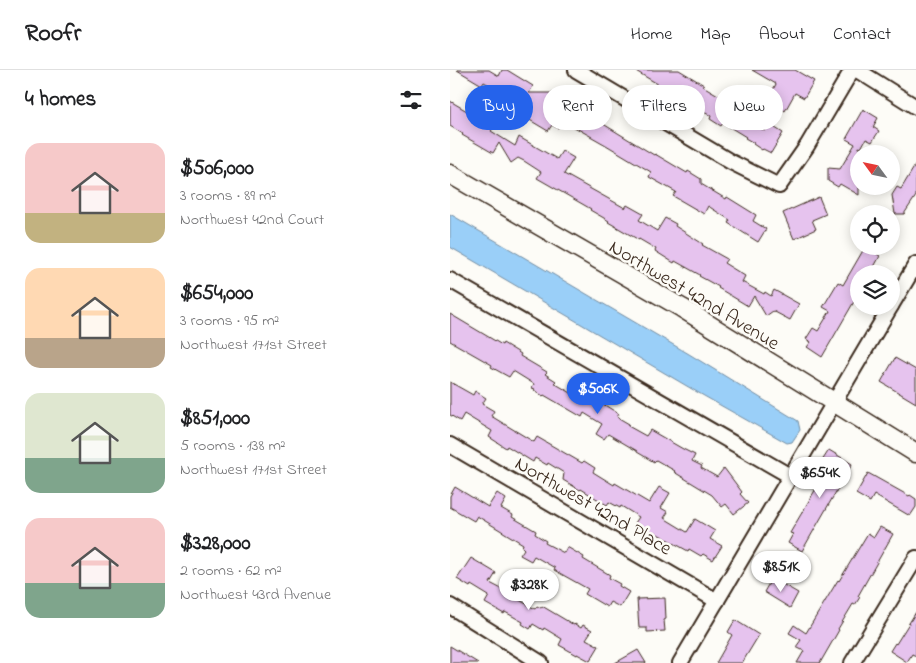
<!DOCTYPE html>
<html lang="en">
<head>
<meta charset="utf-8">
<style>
	body { margin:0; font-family:"Indie Flower",sans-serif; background:#f2f2f2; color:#202124; height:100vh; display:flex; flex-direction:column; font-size:19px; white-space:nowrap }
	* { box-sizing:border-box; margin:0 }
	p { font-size:16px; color:#757577 }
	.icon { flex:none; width:28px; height:28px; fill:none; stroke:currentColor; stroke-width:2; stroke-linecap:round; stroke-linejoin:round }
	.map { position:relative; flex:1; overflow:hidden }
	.sheet { display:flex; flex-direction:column; background:#fff; width:450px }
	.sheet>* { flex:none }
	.hud { position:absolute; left:15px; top:15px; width:375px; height:45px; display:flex; gap:10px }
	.needle { width:32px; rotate:303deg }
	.fabs { position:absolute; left:400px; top:75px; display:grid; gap:10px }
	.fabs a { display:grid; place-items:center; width:50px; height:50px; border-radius:50%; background:#fff; box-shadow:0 2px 12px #0003; font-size:25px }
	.price { position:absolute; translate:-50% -42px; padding:0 11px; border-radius:18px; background:#fff; color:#222; font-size:16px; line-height:32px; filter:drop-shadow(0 1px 2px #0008) }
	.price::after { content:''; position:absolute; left:50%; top:30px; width:15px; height:11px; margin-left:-8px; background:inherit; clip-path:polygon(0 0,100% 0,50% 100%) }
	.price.active { background:#2563eb; color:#fff }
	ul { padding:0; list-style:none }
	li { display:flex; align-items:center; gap:15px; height:125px; padding:0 25px }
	li span { display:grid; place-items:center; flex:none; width:140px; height:100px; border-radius:15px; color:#555 }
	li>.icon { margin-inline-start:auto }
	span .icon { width:60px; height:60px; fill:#fffc; stroke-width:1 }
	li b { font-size:21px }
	h2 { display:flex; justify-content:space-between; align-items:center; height:60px; padding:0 25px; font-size:21px }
	.pill { padding:0 18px; border-radius:22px; background:#fff; box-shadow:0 2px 12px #0003; font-size:18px; line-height:45px }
	.pill.active { background:#2563eb; color:#fff }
	header { display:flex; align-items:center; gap:30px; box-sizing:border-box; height:70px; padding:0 25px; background:#fff; border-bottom:1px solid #e0e0e0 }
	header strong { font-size:24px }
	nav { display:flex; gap:28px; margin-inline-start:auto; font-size:18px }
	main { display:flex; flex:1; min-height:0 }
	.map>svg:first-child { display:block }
	.water { fill:#9acff8; stroke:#748da1 }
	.building { fill:#e6c3ee; stroke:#3b2a1e }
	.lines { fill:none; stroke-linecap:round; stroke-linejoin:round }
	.minor-casing { stroke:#3b2a1e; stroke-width:18 }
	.tertiary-casing { stroke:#3b2a1e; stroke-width:21 }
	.minor { stroke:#fdfcf7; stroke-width:14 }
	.tertiary { stroke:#fdfcf7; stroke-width:18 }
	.labels { text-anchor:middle; stroke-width:5; stroke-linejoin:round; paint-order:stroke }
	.street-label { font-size:20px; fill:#3b2a1e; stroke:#fdfcf7 }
</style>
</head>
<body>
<header>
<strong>Roofr</strong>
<nav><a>Home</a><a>Map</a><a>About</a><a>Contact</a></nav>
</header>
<main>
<section class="sheet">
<h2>4 homes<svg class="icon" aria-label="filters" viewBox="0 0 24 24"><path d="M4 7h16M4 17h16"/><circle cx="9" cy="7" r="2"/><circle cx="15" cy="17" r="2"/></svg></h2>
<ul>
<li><span style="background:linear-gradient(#f6c9c9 70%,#c2b280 0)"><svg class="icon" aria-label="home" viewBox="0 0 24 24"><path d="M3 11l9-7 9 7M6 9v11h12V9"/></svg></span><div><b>$506,000</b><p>3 rooms · 89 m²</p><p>Northwest 42nd Court</p></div></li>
<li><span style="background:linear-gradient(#ffd9b3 70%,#b9a48a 0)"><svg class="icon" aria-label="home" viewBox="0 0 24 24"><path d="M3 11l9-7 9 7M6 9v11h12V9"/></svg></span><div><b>$654,000</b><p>3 rooms · 95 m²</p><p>Northwest 171st Street</p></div></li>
<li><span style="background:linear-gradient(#dfe7d0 65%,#7fa58c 0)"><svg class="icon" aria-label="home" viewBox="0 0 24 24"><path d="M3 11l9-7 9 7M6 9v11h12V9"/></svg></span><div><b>$851,000</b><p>5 rooms · 138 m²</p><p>Northwest 171st Street</p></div></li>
<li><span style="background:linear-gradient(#f6c9c9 65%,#7fa58c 0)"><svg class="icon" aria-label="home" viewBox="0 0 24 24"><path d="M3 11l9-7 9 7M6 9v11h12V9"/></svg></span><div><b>$328,000</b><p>2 rooms · 62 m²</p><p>Northwest 43rd Avenue</p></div></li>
</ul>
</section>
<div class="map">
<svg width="466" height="593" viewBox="0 0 466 593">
	<rect width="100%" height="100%" fill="#fdfcf7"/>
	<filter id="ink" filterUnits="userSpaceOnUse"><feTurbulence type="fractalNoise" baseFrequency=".02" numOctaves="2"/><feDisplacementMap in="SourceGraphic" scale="10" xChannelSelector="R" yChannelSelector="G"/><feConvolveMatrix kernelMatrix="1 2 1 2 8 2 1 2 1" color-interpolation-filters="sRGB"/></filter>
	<g filter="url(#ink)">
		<polygon class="water" points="0,144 239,284 348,351 350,360 342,372 337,373 247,322 0,177"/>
		<g class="building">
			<polygon points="7,0 39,0 49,6 52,0 57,0 83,16 79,23 103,23 102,33 123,45 127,38 204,85 205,84 237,103 238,101 251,109 251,114 276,129 277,127 306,145 303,151 316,159 308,172 278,153 280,150 258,136 254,144 223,126 226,122 199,107 201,102 156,75 112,50 108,58 102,55 98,61 73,46 81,33 60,21 57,25 34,12 32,15"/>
			<polygon points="184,0 229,0 254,15 253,16 285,35 282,41 288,44 288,45 315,61 319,54 333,63 321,83 313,79 312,80 303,74 304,73 295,68 296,67 273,53 271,56 260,49 261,46 250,40 250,39"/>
			<polygon points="302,0 345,0 364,11 354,28 345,23 335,41 317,31 326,14"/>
			<polygon points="0,31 44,57 41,61 65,76 69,67 107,89 112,81 124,88 114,104 175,138 177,135 193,144 189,150 207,161 215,148 226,154 225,156 253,174 252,175 277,189 274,193 295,206 292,212 314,224 315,222 321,226 324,220 349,234 340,250 323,241 316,246 304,226 298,236 268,218 269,217 249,206 250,205 225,191 224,193 205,181 206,179 189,169 189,170 158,152 159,151 140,140 141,139 87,108 91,102 74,91 68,88 61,93 49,73 43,83 12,65 13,64 0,56"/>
			<polygon points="413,39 428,48 423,57 429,61 422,72 416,69 411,78 409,77 409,100 405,107 409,109 409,125 390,114 388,117 378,111 378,98 390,99 405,74 396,69"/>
			<polygon points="466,94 466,126 454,144 445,144 442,125 447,117 451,119"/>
			<polygon points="369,127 376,144 362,150 366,159 344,169 333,143"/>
			<polygon points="415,177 430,186 420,204 409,204 409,223 372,287 357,277 361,272 356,269 363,258 368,261 380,241 373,237 388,212 393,215"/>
			<polygon points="0,244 52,275 53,273 71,284 70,286 97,302 95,304 106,311 104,313 123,324 127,316 146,327 145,329 169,344 167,347 179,354 178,356 196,366 200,360 233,379 245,385 242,391 252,396 251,398 267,407 274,398 292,422 290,424 298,433 284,444 276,434 272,437 262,425 224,402 225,401 206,390 204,392 187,382 187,381 158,364 154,369 146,364 152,354 134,343 132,347 94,325 93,326 84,320 85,319 82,318 84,314 63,301 59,307 41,297 42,295 0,271"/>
			<polygon points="445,288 466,300 466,333 431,312"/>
			<polygon points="0,312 23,325 25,321 36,328 32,334 44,341 41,346 84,372 87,367 132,393 134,391 145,398 143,402 164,415 165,413 199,433 209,417 220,423 211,438 218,442 214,448 237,462 245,449 265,461 260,469 272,476 263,490 253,484 251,486 239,479 238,481 204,462 203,463 185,453 189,447 171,436 170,438 159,432 157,435 131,419 130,420 113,410 114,403 98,393 97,395 85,388 83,392 57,376 56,378 39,367 42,361 14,344 10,351 0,345"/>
			<polygon points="379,380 402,394 352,481 338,473 343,464 340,463 374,405 372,404 377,395 372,391"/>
			<polygon points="418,403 459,426 460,425 466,429 466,437 460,446 424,425 420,432 406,424"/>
			<polygon points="5,417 38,437 47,423 56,429 51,438 63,445 62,447 86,461 85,464 96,471 95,473 114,483 117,477 134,487 133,489 160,505 159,508 170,514 169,516 179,522 170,537 160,532 157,537 135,524 138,519 104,500 105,498 84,486 81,491 70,485 74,479 72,477 73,474 27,446 24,451 0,437 0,426"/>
			<polygon points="430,457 443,464 408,526 410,527 405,535 403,534 388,559 389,560 370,593 347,593 354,581 346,577 351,570 339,563 344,555 356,563 388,510 389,511 418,463 424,467"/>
			<polygon points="21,488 46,503 40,513 67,527 66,528 85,539 87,536 91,538 92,536 124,555 125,554 131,558 133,555 142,560 136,569 149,576 140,591 127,584 127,585 109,575 112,569 94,558 93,560 83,554 80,559 72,554 73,552 55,542 54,544 35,533 39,526 21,515 20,517 7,509"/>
			<polygon points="322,508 348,523 340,538 314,522"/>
			<polygon points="215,528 216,549 214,550 215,561 197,562 197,558 189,558 187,529"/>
			<polygon points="466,542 466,586 462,584 457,592 440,581 445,573 446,574"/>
			<polygon points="285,550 309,565 292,593 266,593 282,565 278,562"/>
			<polygon points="0,576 28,593 0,593"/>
			<polygon points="188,580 196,593 165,593"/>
		</g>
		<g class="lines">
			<g class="minor-casing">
				<g id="minor">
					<polyline points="126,0 281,92 329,116 357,76 402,0"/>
					<polyline points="407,0 466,37"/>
					<polyline points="0,210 340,406"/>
					<polyline points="441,236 466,194"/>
					<polyline points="0,375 267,531"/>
					<polyline points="0,536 91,593"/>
					<polyline points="230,593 441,236"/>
					<polyline points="402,593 466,488"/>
				</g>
			</g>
			<g class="tertiary-casing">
				<polyline id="tertiary" points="0,104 232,238 466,383"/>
			</g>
			<use href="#minor" class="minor"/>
			<use href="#tertiary" class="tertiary"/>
		</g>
	</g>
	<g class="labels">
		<g class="street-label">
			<text transform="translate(245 224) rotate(31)" y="7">Northwest 42nd Avenue</text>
			<text transform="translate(144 435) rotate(30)" y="7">Northwest 42nd Place</text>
		</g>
	</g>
</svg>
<div class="fabs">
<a><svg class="needle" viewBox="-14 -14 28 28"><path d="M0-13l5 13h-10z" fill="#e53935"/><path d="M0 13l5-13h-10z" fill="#757577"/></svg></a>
<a><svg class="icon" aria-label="locate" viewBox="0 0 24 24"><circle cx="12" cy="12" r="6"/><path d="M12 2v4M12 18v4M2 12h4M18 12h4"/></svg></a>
<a><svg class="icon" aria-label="layers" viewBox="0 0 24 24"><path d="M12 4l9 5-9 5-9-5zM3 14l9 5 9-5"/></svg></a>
</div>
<b class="price active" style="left:148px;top:345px">$506K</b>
<b class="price" style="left:370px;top:429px">$654K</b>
<b class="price" style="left:331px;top:523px">$851K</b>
<b class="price" style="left:79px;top:541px">$328K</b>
<div class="hud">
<a class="pill active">Buy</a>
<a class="pill">Rent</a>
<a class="pill">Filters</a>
<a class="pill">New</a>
</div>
</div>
</main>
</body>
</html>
